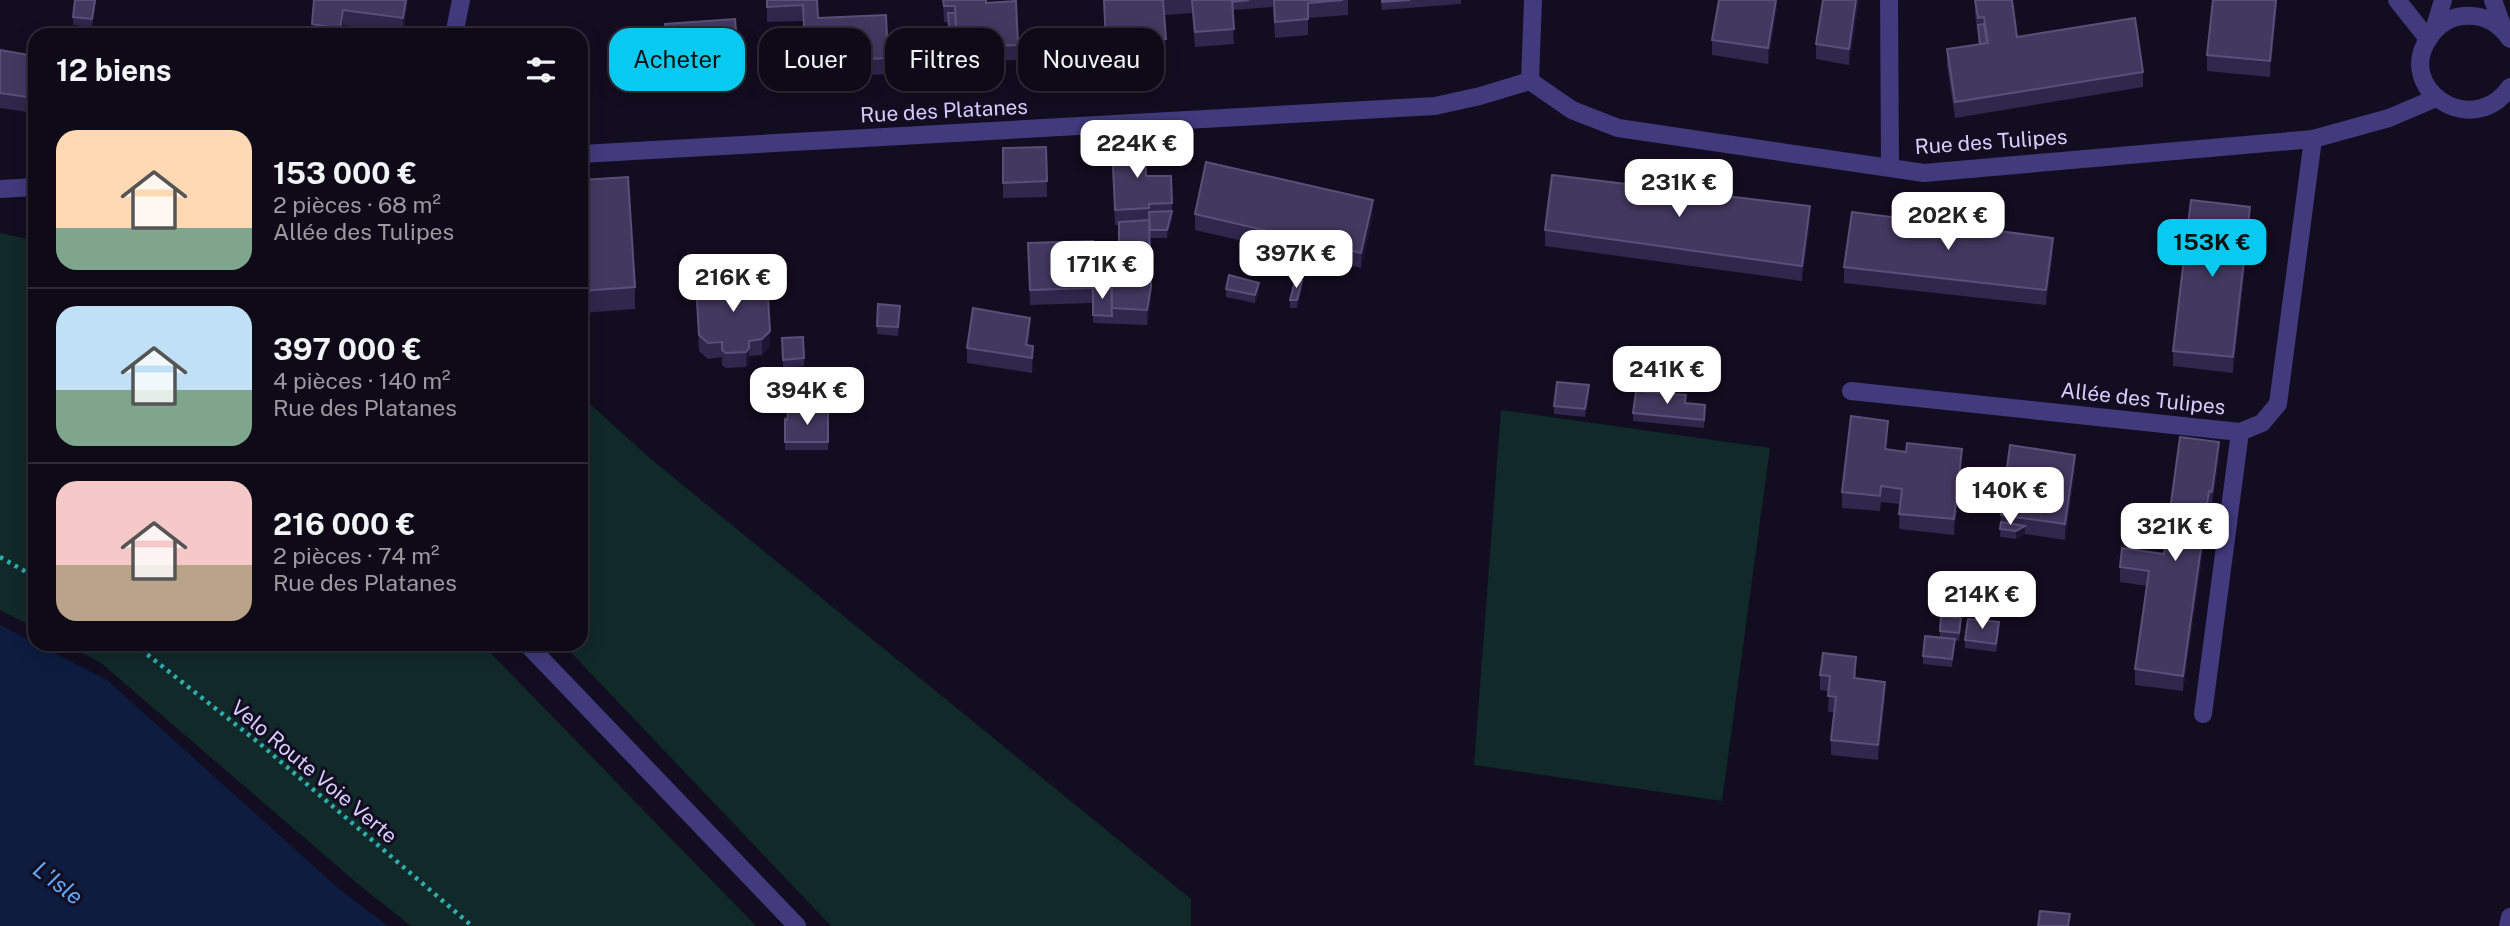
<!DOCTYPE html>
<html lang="fr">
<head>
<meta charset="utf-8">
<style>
	body { margin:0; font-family:"Public Sans",sans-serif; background:#1c1825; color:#f1f3f6; height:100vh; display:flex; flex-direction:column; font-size:26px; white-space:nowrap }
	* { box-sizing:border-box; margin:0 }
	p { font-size:23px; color:#9b9aa2 }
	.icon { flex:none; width:38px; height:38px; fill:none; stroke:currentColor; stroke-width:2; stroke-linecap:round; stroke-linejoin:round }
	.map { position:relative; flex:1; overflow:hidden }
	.sheet { position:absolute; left:28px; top:28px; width:560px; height:623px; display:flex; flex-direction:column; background:#0e0a18; border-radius:21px; box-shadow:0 4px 18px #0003,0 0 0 2px #2e2b37 }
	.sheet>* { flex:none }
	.top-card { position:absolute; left:609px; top:28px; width:665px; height:63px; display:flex; gap:14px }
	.price { position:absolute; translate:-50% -60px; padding:0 16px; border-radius:14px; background:#fff; color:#222; font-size:23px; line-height:46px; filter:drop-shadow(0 2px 4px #0008) }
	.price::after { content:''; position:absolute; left:50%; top:42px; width:21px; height:16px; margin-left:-10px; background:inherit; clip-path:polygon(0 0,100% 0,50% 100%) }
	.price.on { background:#08c9ef; color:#111 }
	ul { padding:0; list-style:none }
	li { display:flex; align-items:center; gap:21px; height:175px; padding:0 28px }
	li+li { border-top:2px solid #2e2b37 }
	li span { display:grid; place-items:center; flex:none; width:196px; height:140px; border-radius:21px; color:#555 }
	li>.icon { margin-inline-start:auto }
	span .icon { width:84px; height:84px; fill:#fffc; stroke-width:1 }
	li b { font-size:30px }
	h2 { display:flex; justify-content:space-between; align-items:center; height:84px; padding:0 28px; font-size:30px }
	.tag { padding:0 24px; border-radius:21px; background:#0e0a18; box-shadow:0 4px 18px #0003,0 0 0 2px #2e2b37; font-size:24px; line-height:63px }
	.tag.on { background:#08c9ef; color:#111 }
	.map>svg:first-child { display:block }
	.green { fill:#112929 }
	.water { fill:#0d1c3f }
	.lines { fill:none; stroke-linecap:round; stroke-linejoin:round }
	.path { stroke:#31adae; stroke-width:4.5; stroke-dasharray:3.5 5; stroke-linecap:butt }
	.service { stroke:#413a7d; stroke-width:18 }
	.minor { stroke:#413a7d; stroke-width:18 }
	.wall { fill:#30274d }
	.shaded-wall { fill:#1d1533 }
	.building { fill:#423960; stroke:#595079; stroke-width:2 }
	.labels { text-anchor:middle; stroke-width:6; stroke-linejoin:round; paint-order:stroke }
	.street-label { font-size:21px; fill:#d6cefd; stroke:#120d20 }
	.water-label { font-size:23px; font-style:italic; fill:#5fa8fa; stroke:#120d20 }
</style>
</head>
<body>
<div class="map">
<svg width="2510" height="926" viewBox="0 0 2510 926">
	<rect width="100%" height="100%" fill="#120d20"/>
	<g class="green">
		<polygon points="0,233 35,241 35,628 0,610"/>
		<polygon points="581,396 652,460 1191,899 1191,926 831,926 563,644 581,644"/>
		<polygon points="1501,410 1770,448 1722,801 1474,765"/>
		<polygon points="65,644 482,644 756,926 411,926 358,884 101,663"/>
	</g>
	<polygon class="water" points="0,625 107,680 338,888 388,926 0,926"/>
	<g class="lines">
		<g class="path">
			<polyline points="0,557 35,577"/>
			<polyline points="134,644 259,743 472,926"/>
		</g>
		<g class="service">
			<polyline points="1889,0 1890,167"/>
			<polyline points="2203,714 2240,432"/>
		</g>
		<g class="minor">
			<polyline points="2397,0 2428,39"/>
			<polyline points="2493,0 2504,31"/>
			<polyline points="2434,30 2443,0"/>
			<polyline points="454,35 461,0"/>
			<path d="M2510,39C2499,23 2483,14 2464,16C2449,17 2437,26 2429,38C2394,88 2472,141 2510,87"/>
			<polyline points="1530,81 1572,110 1618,128 1924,173 2313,139 2389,118 2436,98"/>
			<polyline points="1530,81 1533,0"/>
			<polyline points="581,154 1435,106 1480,96 1530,81"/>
			<polyline points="0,189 35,187"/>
			<polyline points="1851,391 2240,432 2262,423 2278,404 2313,139"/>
			<polyline points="527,644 797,926"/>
			<polyline points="2508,926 2510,917"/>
		</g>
	</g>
	<g class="wall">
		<polygon points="96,0 92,27 73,25 73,17"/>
		<polygon points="314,0 408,0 403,34 343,25 342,35 312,35"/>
		<polygon points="767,0 817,0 818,18 888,58 888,74 844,76 839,82 806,83 803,21 767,22"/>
		<polygon points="943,0 986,0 986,3 1018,45 1018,60 957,62 956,31 956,35 949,35 948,22 944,22"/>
		<polygon points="1104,0 1348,0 1348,15 1308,18 1308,35 1275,38 1273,7 1232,10 1234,44 1195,47 1192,13 1164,15 1166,55 1106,58"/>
		<polygon points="1381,0 1461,0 1461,4 1382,10"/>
		<polygon points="1777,0 1777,7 1768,64 1712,55 1712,40"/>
		<polygon points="1823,0 1859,0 1849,65 1816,59 1816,44"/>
		<polygon points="1975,0 2017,37 2143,72 2143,87 1955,118 1947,65 1947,49 1979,45 1975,14"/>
		<polygon points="2277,0 2270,77 2207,71 2207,55"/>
		<polygon points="665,24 739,66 739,82 668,87"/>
		<polygon points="0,50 35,56 35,113 0,108"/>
		<polygon points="1112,145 1146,176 1172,203 1172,219 1167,238 1150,238 1151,302 1147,325 1093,323 1093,303 1030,305 1028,243 1093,245 1119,244 1119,225 1115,225"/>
		<polygon points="1046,147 1047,197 1003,198 1003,148"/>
		<polygon points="581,180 635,287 635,309 581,313"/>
		<polygon points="1195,214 1373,215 1361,268 1195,230"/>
		<polygon points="1810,222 1802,281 1545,246 1545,230"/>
		<polygon points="2250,223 2233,373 2173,366 2173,351"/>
		<polygon points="2053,254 2046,305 1844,283 1844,267"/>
		<polygon points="696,284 770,346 762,355 749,356 749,363 746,367 726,368 722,365 722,357 708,359 699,351"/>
		<polygon points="1226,289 1259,291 1255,303 1226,297"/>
		<polygon points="1302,289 1297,308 1290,308 1290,300"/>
		<polygon points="878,304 900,314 898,336 877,334"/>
		<polygon points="1030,333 1028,346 1033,362 1032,373 967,363 967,348"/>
		<polygon points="782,338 804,358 804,366 783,368"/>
		<polygon points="1589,393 1585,417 1554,414 1554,406"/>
		<polygon points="1686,403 1705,413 1704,428 1633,421 1633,413"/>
		<polygon points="828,412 828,450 785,450 785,419 787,420"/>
		<polygon points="1888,436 1887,449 1962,464 1954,535 1899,529 1900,504 1881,502 1880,511 1842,508 1842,492"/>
		<polygon points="2219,457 2212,507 2209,507 2183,691 2135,685 2135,669 2147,586 2120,582 2120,567 2164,554"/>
		<polygon points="2075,470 2065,540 2025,534 2016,539 2000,537 2001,515"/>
		<polygon points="1961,626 1959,641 1955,640 1952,667 1923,664 1923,656 1940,638 1940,631"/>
		<polygon points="1999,630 1996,652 1965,648 1965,640"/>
		<polygon points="1856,672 1856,678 1885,698 1878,760 1831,755 1831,740 1834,712 1828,712 1829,691 1820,690 1820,675"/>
	</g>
	<g class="shaded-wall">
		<polygon points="406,0 408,0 403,34 403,18"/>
		<polygon points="1776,0 1777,0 1777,7 1768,64 1768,48"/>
		<polygon points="1856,0 1859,0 1849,65 1849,49"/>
		<polygon points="2276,0 2277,0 2270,77 2270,61"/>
		<polygon points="343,10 343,25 342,35 340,35"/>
		<polygon points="844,60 844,76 839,82 839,66"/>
		<polygon points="1373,200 1373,215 1361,268 1361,253"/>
		<polygon points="1810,206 1810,222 1802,281 1802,266"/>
		<polygon points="2250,207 2250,223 2233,373 2233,357"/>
		<polygon points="1172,211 1172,219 1167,238 1167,230"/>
		<polygon points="2053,238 2053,254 2046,305 2046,290"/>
		<polygon points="1302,281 1302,289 1297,308 1297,300"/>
		<polygon points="1259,283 1259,291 1255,303 1255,295"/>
		<polygon points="1151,287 1151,302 1147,325 1147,310"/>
		<polygon points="1030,318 1030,333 1026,357 1026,345"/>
		<polygon points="770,331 770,346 762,355 762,339"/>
		<polygon points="1033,346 1033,362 1032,373 1032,358"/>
		<polygon points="749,348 749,363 746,367 746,352"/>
		<polygon points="1589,385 1589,393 1585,417 1585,409"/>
		<polygon points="1888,421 1888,436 1885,465 1885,449"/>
		<polygon points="2219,442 2219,457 2212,507 2212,492"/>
		<polygon points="1962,449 1962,464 1954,535 1954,519"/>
		<polygon points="2075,455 2075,470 2065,540 2065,524"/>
		<polygon points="2209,491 2209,507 2183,691 2183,676"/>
		<polygon points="2025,526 2025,534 2016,539 2016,531"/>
		<polygon points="1885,682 1885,698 1878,760 1878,745"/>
	</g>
	<g class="building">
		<polygon points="75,0 95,0 92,19 73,17"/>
		<polygon points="314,0 406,0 403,18 343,10 340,29 312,24"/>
		<polygon points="767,0 817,0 818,18 886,15 888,58 844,60 839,66 806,68 803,5 767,7"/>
		<polygon points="943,0 986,0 986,3 1016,1 1018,45 957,47 955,6 944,6"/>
		<polygon points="1104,0 1163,0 1166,39 1106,42"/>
		<polygon points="1192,0 1232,0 1234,29 1195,32"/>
		<polygon points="1232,0 1249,0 1232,2"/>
		<polygon points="1274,0 1343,0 1308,3 1308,19 1275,22"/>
		<polygon points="1382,0 1410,0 1382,2"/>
		<polygon points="1719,0 1776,0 1768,48 1712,40"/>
		<polygon points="1823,0 1856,0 1849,49 1816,44"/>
		<polygon points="1975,0 2012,0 2017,37 2135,18 2143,72 1955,102 1947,49 1988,43 1984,17 1978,18"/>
		<polygon points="2213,0 2276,0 2270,61 2207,55"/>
		<polygon points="948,13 955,13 956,27 949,27"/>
		<polygon points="735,19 739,66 668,71 665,24"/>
		<polygon points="1984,24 1987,43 1980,44 1978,25"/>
		<polygon points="0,50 35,56 35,98 0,93"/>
		<polygon points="1145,144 1146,176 1171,176 1172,203 1149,204 1149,208 1115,210 1112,145"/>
		<polygon points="1046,147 1047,181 1003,183 1003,148"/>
		<polygon points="1206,162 1373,200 1361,253 1195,214"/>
		<polygon points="1552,175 1810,206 1802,266 1545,230"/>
		<polygon points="628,177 635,287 581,291 581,180"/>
		<polygon points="2191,200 2250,207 2233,357 2173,351"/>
		<polygon points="1172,211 1167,230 1150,230 1149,212"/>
		<polygon points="1852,212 2053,238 2046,290 1844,267"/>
		<polygon points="1149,220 1151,287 1147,310 1112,308 1112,279 1093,280 1093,288 1030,290 1028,243 1093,241 1093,245 1119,244 1119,222"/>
		<polygon points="1229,275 1259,283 1255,295 1226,289"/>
		<polygon points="741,277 758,279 759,280 703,284 705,282"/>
		<polygon points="767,280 770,331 762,339 749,341 749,348 746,352 726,353 722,350 722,342 708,343 699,335 696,284"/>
		<polygon points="1295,281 1302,281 1297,300 1290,300"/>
		<polygon points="1093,287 1111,287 1112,316 1093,315"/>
		<polygon points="878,304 900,306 898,327 877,326"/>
		<polygon points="973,308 1030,318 1026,345 1033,346 1032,358 967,348"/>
		<polygon points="803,337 804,358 783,360 782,338"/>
		<polygon points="1557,382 1589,385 1585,409 1554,406"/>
		<polygon points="1636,391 1686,395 1685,403 1705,405 1704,420 1633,413"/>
		<polygon points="788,412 828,412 828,442 785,442 785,419 787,420"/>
		<polygon points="1851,416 1888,421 1885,449 1906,452 1907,443 1962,449 1954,519 1899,514 1902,489 1881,486 1880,496 1842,492"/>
		<polygon points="2180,437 2219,442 2212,492 2209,491 2183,676 2135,669 2149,571 2120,567 2122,548 2164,554"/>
		<polygon points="2010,445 2075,455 2065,524 2001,515"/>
		<polygon points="2001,522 2025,526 2016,531 2000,529"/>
		<polygon points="1941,616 1961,618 1959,633 1940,631"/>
		<polygon points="1968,619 1999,622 1996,644 1965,640"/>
		<polygon points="1925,636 1955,639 1952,659 1923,656"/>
		<polygon points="1823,653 1856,657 1854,678 1885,682 1878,745 1831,740 1836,697 1828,696 1830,676 1820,675"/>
		<polygon points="2040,911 2070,914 2068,926 2038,926"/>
	</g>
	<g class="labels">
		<g class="street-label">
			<text transform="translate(944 111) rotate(-3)" y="7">Rue des Platanes</text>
			<text transform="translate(1991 142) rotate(-4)" y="7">Rue des Tulipes</text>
			<text transform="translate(2143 399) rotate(6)" y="7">Allée des Tulipes</text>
			<text transform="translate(314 772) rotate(40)" y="7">Velo Route Voie Verte</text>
		</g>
		<g class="water-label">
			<text transform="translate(58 883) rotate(37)" y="8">L'Isle</text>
		</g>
	</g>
</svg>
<b class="price" style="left:1137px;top:180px">224K €</b>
<b class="price" style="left:1679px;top:219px">231K €</b>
<b class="price" style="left:1948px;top:252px">202K €</b>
<b class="price on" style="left:2212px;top:279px">153K €</b>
<b class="price" style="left:1296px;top:290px">397K €</b>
<b class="price" style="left:1102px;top:301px">171K €</b>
<b class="price" style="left:733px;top:314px">216K €</b>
<b class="price" style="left:1667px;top:406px">241K €</b>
<b class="price" style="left:807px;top:427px">394K €</b>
<b class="price" style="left:2010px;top:527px">140K €</b>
<b class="price" style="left:2175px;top:563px">321K €</b>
<b class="price" style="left:1982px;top:631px">214K €</b>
<div class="top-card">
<a class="tag on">Acheter</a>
<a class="tag">Louer</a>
<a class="tag">Filtres</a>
<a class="tag">Nouveau</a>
</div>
<section class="sheet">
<h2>12 biens<svg class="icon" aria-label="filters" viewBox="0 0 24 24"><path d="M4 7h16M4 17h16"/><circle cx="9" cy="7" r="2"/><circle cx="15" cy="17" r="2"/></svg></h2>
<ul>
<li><span style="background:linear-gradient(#ffd9b3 70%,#7fa58c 0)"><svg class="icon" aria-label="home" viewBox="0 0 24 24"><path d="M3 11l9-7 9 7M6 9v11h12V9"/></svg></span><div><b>153 000 €</b><p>2 pièces · 68 m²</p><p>Allée des Tulipes</p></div></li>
<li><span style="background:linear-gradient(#bfe0f5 60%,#7fa58c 0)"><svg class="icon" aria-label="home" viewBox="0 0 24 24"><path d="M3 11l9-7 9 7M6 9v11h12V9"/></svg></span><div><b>397 000 €</b><p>4 pièces · 140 m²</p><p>Rue des Platanes</p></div></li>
<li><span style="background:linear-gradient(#f6c9c9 60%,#b9a48a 0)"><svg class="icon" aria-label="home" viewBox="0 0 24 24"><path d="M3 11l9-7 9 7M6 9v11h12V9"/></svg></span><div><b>216 000 €</b><p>2 pièces · 74 m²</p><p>Rue des Platanes</p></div></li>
</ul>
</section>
</div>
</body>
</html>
